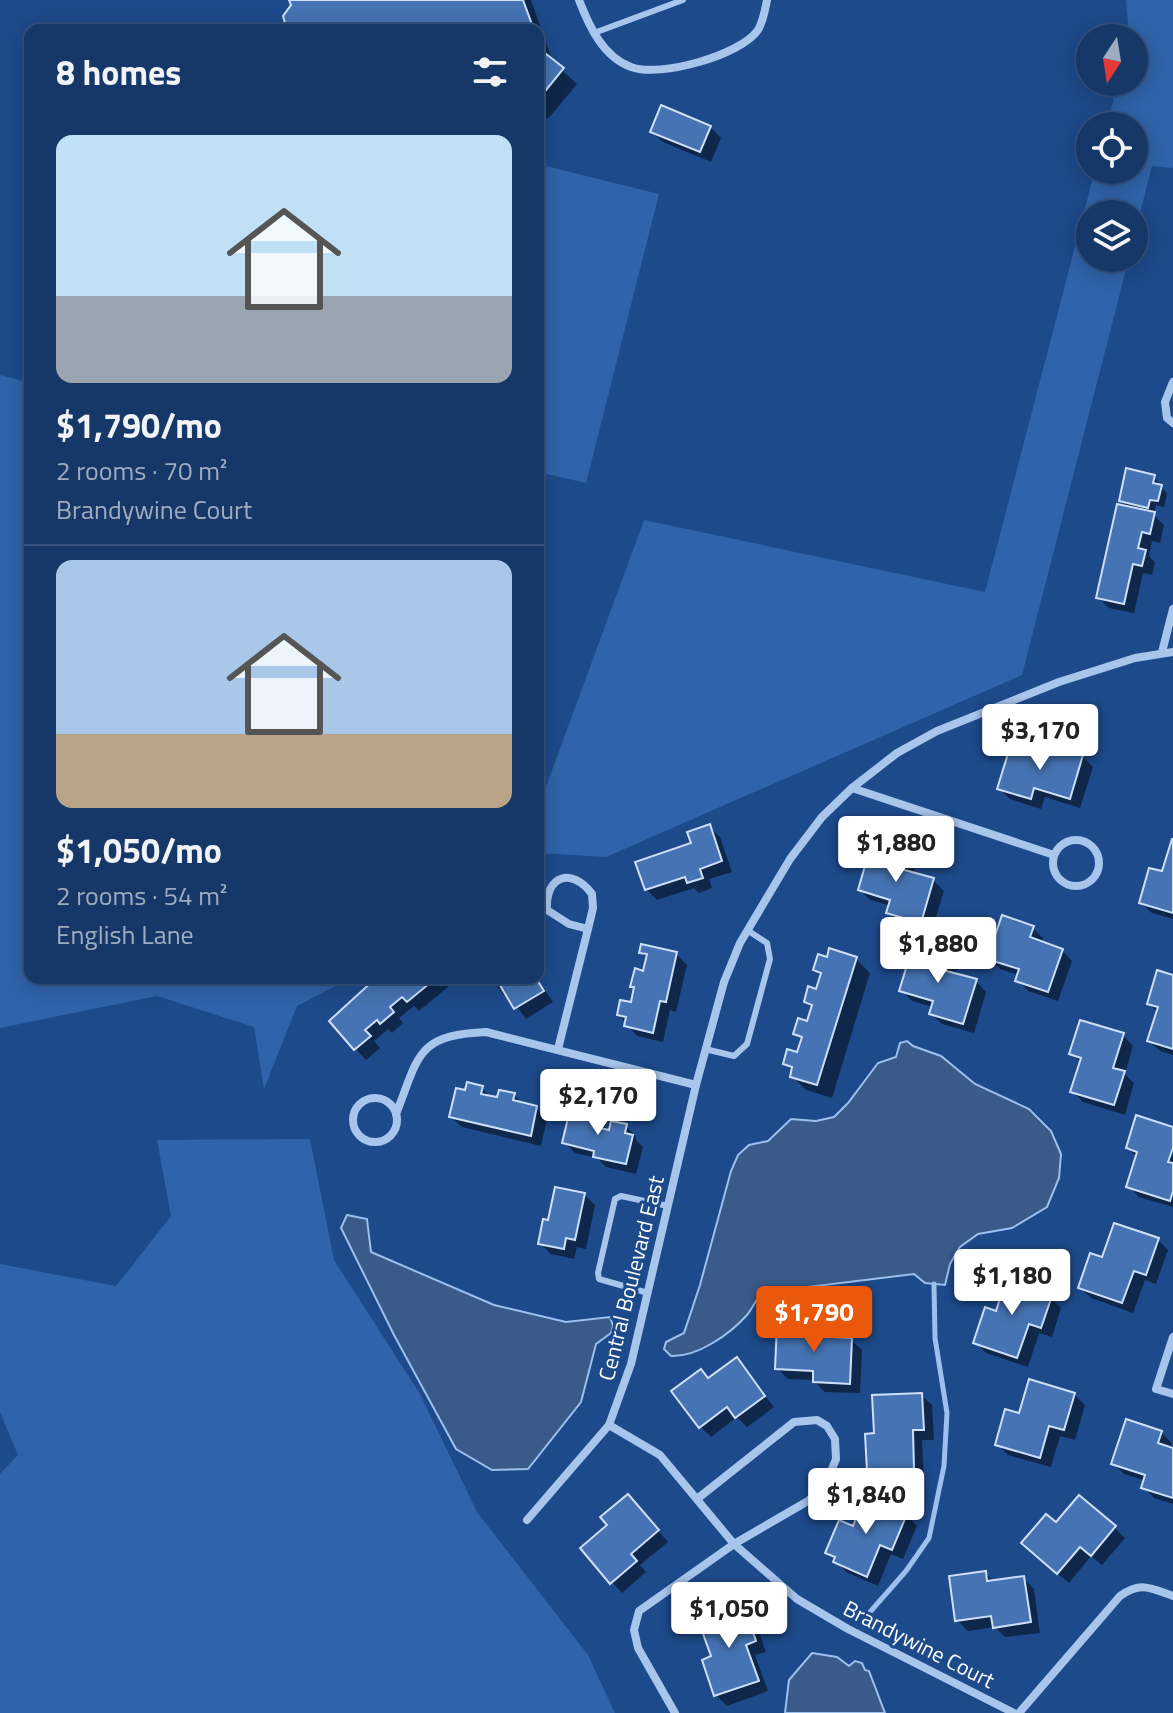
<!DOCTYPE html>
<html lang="en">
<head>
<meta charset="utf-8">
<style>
	body { margin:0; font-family:"Titillium Web",sans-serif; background:#1f3f6e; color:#f1f3f6; height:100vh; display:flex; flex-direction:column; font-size:30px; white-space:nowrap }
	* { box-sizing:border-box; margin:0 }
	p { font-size:26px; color:#9eacc0 }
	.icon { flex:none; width:44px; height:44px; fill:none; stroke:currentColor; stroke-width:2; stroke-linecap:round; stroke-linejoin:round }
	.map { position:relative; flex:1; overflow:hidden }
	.sheet { position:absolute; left:24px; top:24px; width:520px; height:960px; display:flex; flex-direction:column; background:#163868; border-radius:16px; box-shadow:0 4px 20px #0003,0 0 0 2px #35527c }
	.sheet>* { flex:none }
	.needle { width:52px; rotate:192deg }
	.buttons { position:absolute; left:1076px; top:24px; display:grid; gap:16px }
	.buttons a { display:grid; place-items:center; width:72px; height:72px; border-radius:50%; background:#163868; box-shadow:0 4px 20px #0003,0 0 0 2px #35527c; font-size:40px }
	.price { position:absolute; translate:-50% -68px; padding:0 18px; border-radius:8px; background:#fff; color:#222; font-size:26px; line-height:52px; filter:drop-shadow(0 2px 4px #0008) }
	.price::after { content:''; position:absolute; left:50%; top:48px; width:24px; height:18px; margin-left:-12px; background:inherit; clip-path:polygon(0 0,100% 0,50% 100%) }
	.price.on { background:#ea580c; color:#fff }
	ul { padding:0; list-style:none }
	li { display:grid; align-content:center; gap:16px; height:424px; padding:0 32px }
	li+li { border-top:2px solid #35527c }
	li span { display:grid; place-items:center; height:248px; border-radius:16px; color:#555 }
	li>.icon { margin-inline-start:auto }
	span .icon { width:144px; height:144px; fill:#fffc; stroke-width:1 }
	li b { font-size:34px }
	h2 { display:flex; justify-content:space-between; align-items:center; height:96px; padding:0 32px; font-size:34px }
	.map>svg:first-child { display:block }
	.green { fill:#3063a9 }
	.water { fill:#3a5b8a; stroke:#9cc0ee; stroke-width:2 }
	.shadow { fill:#0007 }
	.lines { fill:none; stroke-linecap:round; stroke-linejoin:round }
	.stream { stroke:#9cc0ee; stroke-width:5 }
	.building { fill:#4573b3; stroke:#cee0f9; stroke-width:2 }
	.lane { stroke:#a8c5ec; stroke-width:6 }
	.street { stroke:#a8c5ec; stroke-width:8 }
	.labels { text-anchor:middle; stroke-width:6; stroke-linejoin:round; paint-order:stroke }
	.street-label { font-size:22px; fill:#fff; stroke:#1d4a8b }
</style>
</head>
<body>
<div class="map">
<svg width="1173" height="1713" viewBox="0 0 1173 1713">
	<rect width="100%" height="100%" fill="#1d4a8b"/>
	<g class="green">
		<polygon points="1126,0 1173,0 1173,168 1152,166 1134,237 1134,214 1090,214 1090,258 1129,258 1022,675 606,857 538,853 538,796 543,795 644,520 985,592 1095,170 1134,170 1134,126 1107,126 1118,82 1134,82 1134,38 1129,38"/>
		<polygon points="538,164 659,194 586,483 538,472"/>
		<polygon points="0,375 30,383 30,978 351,978 297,1006 264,1089 254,1027 157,996 0,1028"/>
		<polygon points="310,1139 334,1260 420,1394 477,1512 588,1655 615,1713 0,1713 0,1474 18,1455 0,1412 0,1264 116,1286 171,1216 157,1140"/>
	</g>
	<g class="water">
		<path d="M907,1041L913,1046L941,1056L975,1084L1029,1109L1051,1131L1061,1154L1059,1178L1047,1207L1012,1228L978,1234L960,1247L950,1264L945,1285L925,1283L914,1274L767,1292C753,1300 756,1304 747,1315C730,1334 698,1357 671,1356L664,1349L666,1342L684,1333L700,1285L731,1171L738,1155L749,1145L768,1141L791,1119L816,1121L834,1117L848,1103L878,1063L896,1057L900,1043Z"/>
		<polygon points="347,1215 367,1219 371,1252 494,1305 566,1322 610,1317 613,1326 611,1333 596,1344 581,1402 528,1469 492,1470 456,1449 394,1335 341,1228"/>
		<polygon points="812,1653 837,1657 849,1666 855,1661 862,1663 865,1670 869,1671 885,1713 785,1713 789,1680"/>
	</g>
	<g class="shadow">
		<polygon points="291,0 531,0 553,62 577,84 548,119 538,111 538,30 290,30 293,5"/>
		<polygon points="710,127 721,138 711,162 663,142 652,132"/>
		<polygon points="1154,477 1167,494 1164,507 1156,505 1154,515 1164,525 1160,543 1152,541 1149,556 1155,562 1152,575 1143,573 1134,613 1109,608 1098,597 1129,509 1121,501"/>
		<polygon points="1082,756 1093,767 1080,808 1045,797 1041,809 1010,799 999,789 1047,757"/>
		<polygon points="709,827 720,837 732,872 709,879 712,888 699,893 694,888 657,900 646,889"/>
		<polygon points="1173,842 1173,919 1152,913 1141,903 1164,874"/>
		<polygon points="904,858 915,868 913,874 933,880 944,891 931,933 899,923 889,913 891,906 870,900 860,890"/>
		<polygon points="1032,927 1043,938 1041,943 1062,950 1072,961 1058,1001 1028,991 1018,980 1019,975 1000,969 989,958"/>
		<polygon points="641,952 676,954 687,965 676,1012 670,1010 663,1042 637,1036 619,1015 632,1004 636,989 633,986 644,973 648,959"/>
		<polygon points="946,958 957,969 955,975 976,981 986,992 974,1033 942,1024 931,1014 933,1007 912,1001 902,991"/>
		<polygon points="856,959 870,973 832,1098 806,1090 792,1076 793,1072 785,1063 798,1055 803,1041 795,1033 808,1023 813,1009 806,1002 818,991 822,977 815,970"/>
		<polygon points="1173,977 1173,1055 1160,1051 1149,1041 1158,1013 1149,1003"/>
		<polygon points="380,978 442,978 449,986 419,1011 414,1006 399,1018 403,1023 392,1033 388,1029 374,1041 380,1048 366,1060 331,1021"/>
		<polygon points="490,978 537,978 553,1002 526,1019 507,993 504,995"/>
		<polygon points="1123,1035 1133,1046 1125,1074 1134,1083 1125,1115 1083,1102 1073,1092 1081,1063 1072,1054"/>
		<polygon points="482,1088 492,1098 514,1095 524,1105 536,1108 547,1119 541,1146 462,1127 451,1117 466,1092"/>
		<polygon points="595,1114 610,1133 626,1126 636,1137 636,1140 643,1147 636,1174 606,1167 597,1158 575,1153 565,1143"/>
		<polygon points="1173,1129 1173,1207 1139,1197 1129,1186 1138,1158 1128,1148"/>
		<polygon points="584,1195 595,1205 586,1249 577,1247 574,1259 551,1254 540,1243 550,1222"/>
		<polygon points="1158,1240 1168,1250 1156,1284 1145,1280 1133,1313 1091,1298 1080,1288 1103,1260"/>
		<polygon points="1041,1290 1061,1308 1052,1337 1039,1333 1028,1367 986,1353 976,1343 997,1313"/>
		<polygon points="815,1327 827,1339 851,1340 862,1350 860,1393 825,1392 813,1380 788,1379 777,1368"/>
		<polygon points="736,1360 774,1407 747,1427 737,1417 711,1437 700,1426 709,1380"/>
		<polygon points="1074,1394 1085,1405 1075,1440 1060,1436 1051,1467 1008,1455 997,1444 1021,1416"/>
		<polygon points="921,1395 932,1405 934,1440 922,1440 924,1479 880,1480 869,1470 876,1435"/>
		<polygon points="1161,1432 1172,1443 1170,1449 1173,1450 1173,1504 1154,1498 1144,1487 1146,1481 1124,1474 1114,1464"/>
		<polygon points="638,1507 668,1542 640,1565 646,1572 622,1593 612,1582"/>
		<polygon points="906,1515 917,1526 903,1559 891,1554 878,1586 846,1572 828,1552 854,1528"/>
		<polygon points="1057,1525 1114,1527 1125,1538 1102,1565 1091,1556 1069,1583 1034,1554"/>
		<polygon points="985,1573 994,1582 1023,1578 1034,1589 1040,1633 1005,1637 995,1627 968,1631 957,1620"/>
		<polygon points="743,1607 754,1618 766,1652 755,1655 768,1691 727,1706 716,1695 713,1658"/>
	</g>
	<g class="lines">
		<polyline class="stream" points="870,1612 906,1571 929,1538 944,1466 947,1413 935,1338 934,1284"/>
	</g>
	<g class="building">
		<polygon points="289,0 523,0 534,30 287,30 283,16 291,5"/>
		<polygon points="538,41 541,50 564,68 538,100"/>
		<polygon points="661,105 711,126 700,152 650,132"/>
		<polygon points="1126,468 1155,475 1153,483 1162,485 1158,501 1150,500 1148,508 1119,501"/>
		<polygon points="1117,504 1155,512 1150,534 1142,532 1138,548 1146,550 1142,566 1133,564 1124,604 1096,598"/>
		<polygon points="1011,744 1046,755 1049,744 1083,755 1070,799 1034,788 1031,799 997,789"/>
		<polygon points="710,824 722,861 700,869 703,878 687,883 685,877 645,890 635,862 691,843 687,832"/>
		<polygon points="1172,839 1173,839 1173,913 1139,903 1149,868 1162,871"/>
		<polygon points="871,845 905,856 901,869 934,878 921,923 886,913 890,900 858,890"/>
		<polygon points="1002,915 1034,926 1030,937 1063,949 1048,992 1015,981 1019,969 987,959"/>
		<polygon points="641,944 677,952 666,1002 660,1001 653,1033 624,1026 626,1017 617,1015 620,1000 631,1002 634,987 630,987 635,968 643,971 647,954 639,953"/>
		<polygon points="913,946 947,956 943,970 977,979 963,1024 929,1014 933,1001 899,991"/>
		<polygon points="829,948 857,957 817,1085 790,1077 792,1067 783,1064 787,1049 797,1052 802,1037 793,1034 798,1018 807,1021 812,1005 804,1002 808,986 816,989 821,973 813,970 818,954 827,957"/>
		<polygon points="1157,970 1173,975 1173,1049 1147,1041 1158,1007 1147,1004"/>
		<polygon points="376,978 436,978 407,1002 402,997 390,1007 394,1012 380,1024 377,1020 365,1030 371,1036 354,1050 329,1021"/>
		<polygon points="488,978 536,978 544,991 514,1009 498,982 492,985"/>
		<polygon points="1080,1020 1124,1033 1113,1068 1125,1071 1114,1105 1070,1092 1081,1058 1069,1054"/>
		<polygon points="467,1082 483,1086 481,1094 497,1097 499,1090 515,1093 513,1100 537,1106 531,1136 449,1117 456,1088 465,1090"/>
		<polygon points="580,1108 596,1112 594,1120 602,1122 600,1128 609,1130 611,1121 627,1124 625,1133 633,1135 626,1164 593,1157 594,1151 562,1143 569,1114 578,1116"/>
		<polygon points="1136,1115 1173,1127 1173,1148 1168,1162 1173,1163 1173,1191 1170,1201 1126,1187 1137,1152 1126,1148"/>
		<polygon points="555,1187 585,1193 575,1240 566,1238 564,1249 538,1244 543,1219 548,1220"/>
		<polygon points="1114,1223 1159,1238 1146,1275 1134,1271 1122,1303 1078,1288 1090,1253 1102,1257"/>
		<polygon points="1007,1276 1042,1288 1041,1293 1052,1296 1041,1328 1029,1324 1017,1358 973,1343 985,1307 996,1311"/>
		<polygon points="777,1324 816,1325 815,1336 852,1338 850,1384 813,1382 813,1371 775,1369"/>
		<polygon points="737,1357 765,1396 735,1418 727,1407 699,1428 671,1391 701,1369 708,1378"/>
		<polygon points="1029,1379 1075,1393 1064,1430 1049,1426 1040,1458 995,1445 1005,1409 1019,1413"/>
		<polygon points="922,1393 924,1430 913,1430 914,1469 867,1471 865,1434 874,1433 872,1395"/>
		<polygon points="1126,1419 1162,1431 1158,1443 1173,1448 1173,1498 1141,1488 1145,1475 1111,1464"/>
		<polygon points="628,1494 659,1530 631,1554 637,1561 610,1584 580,1548 607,1525 600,1517"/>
		<polygon points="1079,1495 1116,1526 1091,1556 1080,1547 1057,1574 1021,1543 1046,1514 1056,1522"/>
		<polygon points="865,1496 907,1514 892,1550 880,1545 867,1577 833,1562 835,1557 825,1553 839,1520 853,1526"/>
		<polygon points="986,1571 987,1581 1024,1576 1031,1622 993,1628 991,1616 955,1621 949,1576"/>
		<polygon points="744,1605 756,1641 746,1645 759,1681 714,1696 702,1660 711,1656 698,1620"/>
	</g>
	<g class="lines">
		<g class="lane">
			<polyline points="594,33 683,0"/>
			<polyline points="705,1049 734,1056 747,1044 770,959 767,943 747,930"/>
			<polyline points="648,1293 599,1279 598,1273 615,1199 621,1196 668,1206"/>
		</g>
		<g class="street">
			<path d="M579,0C589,26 603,57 631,67C660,78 741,55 758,30C763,22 765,10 767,0"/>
			<polyline points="1173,382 1165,402 1167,418 1173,423"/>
			<polyline points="1162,652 1173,609"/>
			<polyline points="852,788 1054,855"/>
			<circle cx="1076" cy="863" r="23"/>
			<path d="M558,1049L588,929L593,908L592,894C572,867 545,875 547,910L569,924L588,929"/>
			<circle cx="375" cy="1120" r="22"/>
			<path d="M396,1114C419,1056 416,1035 486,1032L696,1085"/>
			<polyline points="1173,1337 1156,1389 1173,1394"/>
			<polyline points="609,1425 660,1455 734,1544 797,1599 848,1629 1014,1713"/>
			<polyline points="527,1520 609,1425 631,1364 696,1085 724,982 740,943 790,859 822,817 852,788 897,753 937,731 1059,682 1135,658 1173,652"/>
			<polyline points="675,1713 638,1648 634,1630 639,1611 734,1544 808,1501 826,1484 836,1459 835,1439 827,1426 817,1420 794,1422 697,1499"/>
			<path d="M1019,1713L1120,1596C1141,1581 1150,1588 1173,1596"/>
		</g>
	</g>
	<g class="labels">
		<g class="street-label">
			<text transform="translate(631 1278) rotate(-76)" y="8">Central Boulevard East</text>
			<text transform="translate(919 1644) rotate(27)" y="8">Brandywine Court</text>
		</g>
	</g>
</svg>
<div class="buttons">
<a><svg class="needle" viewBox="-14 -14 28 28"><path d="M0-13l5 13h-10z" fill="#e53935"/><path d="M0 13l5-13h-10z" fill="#9eacc0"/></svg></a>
<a><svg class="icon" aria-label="locate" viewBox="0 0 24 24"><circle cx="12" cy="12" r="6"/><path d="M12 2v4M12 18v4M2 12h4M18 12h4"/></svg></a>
<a><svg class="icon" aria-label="layers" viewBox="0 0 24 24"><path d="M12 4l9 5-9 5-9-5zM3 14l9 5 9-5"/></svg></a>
</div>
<b class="price" style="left:1040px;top:772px">$3,170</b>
<b class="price" style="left:896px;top:884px">$1,880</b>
<b class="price" style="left:938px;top:985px">$1,880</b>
<b class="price" style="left:598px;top:1137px">$2,170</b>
<b class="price" style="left:1012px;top:1317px">$1,180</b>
<b class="price on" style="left:814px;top:1354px">$1,790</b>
<b class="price" style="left:866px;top:1536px">$1,840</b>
<b class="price" style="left:729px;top:1650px">$1,050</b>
<section class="sheet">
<h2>8 homes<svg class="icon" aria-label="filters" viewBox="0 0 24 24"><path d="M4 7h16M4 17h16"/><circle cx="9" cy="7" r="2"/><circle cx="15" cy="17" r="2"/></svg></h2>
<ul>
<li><span style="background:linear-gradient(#bfe0f5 65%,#9aa5b1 0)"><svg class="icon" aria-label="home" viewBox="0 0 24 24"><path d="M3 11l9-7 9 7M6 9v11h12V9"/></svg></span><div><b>$1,790/mo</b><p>2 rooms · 70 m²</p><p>Brandywine Court</p></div></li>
<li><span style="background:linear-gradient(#a9c7e8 70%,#b9a48a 0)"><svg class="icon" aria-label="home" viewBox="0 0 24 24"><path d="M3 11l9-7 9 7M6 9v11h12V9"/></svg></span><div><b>$1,050/mo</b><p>2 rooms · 54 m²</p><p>English Lane</p></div></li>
</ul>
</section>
</div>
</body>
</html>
